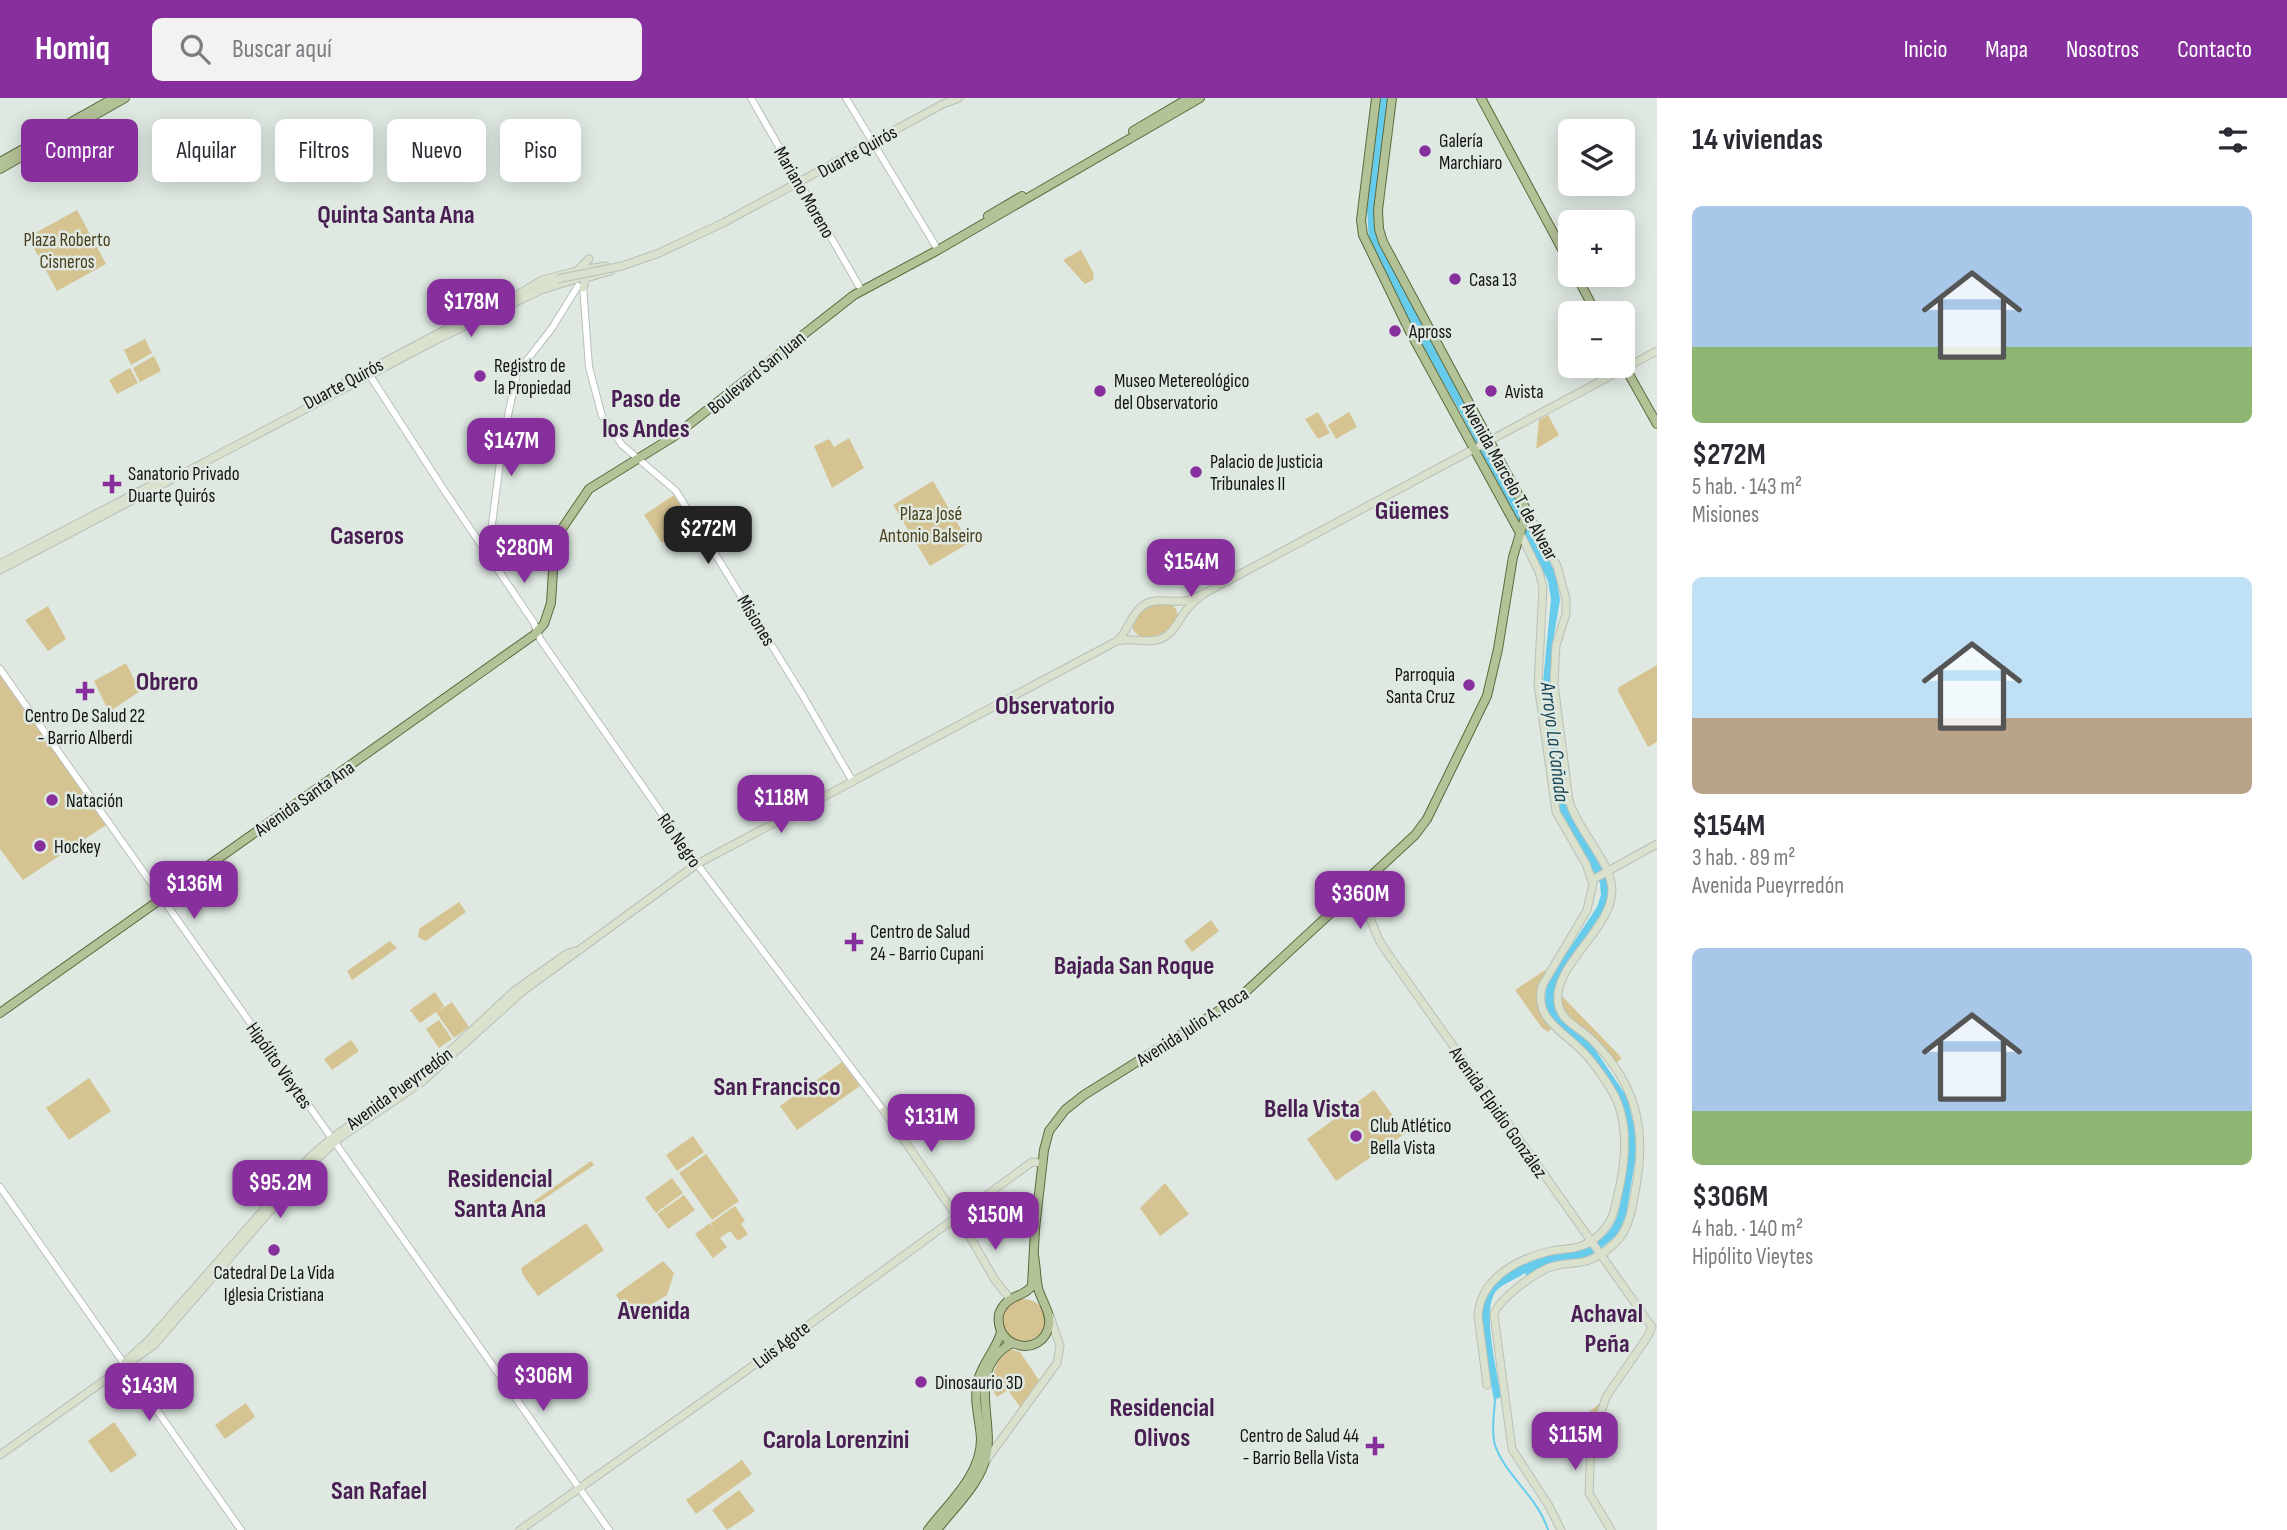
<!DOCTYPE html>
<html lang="es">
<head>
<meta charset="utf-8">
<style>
	body { margin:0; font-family:"Sofia Sans Condensed",sans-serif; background:#f2f2f3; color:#2b2b33; height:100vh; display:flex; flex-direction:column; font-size:26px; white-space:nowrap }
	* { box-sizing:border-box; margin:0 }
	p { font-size:23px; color:#7c7c81 }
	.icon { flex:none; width:38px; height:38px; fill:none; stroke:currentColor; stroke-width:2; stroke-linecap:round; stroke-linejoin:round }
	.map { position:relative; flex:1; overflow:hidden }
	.sheet { display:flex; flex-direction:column; background:#fff; width:630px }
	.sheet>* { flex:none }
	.guide { position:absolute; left:21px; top:21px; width:665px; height:63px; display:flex; gap:14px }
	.buttons { position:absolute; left:1558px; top:21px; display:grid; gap:14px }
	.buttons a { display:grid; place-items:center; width:77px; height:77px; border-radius:10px; background:#fff; box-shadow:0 4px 18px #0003; font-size:35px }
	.price { position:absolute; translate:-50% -60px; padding:0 16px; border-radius:14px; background:#862f9d; color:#fff; font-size:23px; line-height:46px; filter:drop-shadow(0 2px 4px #0008) }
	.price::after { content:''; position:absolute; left:50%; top:42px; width:21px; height:16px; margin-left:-10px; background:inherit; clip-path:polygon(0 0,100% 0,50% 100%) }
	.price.on { background:#222; color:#fff }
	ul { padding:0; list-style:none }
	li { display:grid; align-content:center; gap:14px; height:371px; padding:0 35px }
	li span { display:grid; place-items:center; height:217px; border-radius:10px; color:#555 }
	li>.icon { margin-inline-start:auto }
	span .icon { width:126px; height:126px; fill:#fffc; stroke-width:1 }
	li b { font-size:30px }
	h2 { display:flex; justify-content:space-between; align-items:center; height:84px; padding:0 35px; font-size:30px }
	.chip { padding:0 24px; border-radius:10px; background:#fff; box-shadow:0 4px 18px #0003; font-size:24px; line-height:63px }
	.chip.on { background:#862f9d; color:#fff }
	header { display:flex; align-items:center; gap:42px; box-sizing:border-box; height:98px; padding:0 35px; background:#862f9d; color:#fff }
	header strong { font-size:33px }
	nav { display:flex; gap:38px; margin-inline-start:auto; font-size:24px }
	.search { width:490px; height:63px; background:#f2f2f3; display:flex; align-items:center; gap:18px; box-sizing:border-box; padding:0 24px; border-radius:10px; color:#7c7c81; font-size:26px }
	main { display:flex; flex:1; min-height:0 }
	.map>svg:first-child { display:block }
	.green { fill:#d5c492 }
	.water { fill:#67cbeb }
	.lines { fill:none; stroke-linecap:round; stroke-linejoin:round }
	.stream { stroke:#67cbeb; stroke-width:2 }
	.tertiary-casing { stroke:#b7c0ba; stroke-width:8 }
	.secondary-casing { stroke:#b7c0ba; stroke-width:9 }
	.primary-casing { stroke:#5a6b3d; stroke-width:10 }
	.tertiary { stroke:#fff; stroke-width:6 }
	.secondary { stroke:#dae1cc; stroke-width:7 }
	.primary { stroke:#b4c298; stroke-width:8 }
	.secondary-bridge-casing { stroke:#b7c0ba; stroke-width:9; stroke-linecap:butt }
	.secondary-bridge { stroke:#dae1cc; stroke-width:7 }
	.poi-dot { fill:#862f9d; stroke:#dfe9e2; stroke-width:2.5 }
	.labels { text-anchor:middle; stroke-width:5; stroke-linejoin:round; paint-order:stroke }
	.poi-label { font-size:19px; fill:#111412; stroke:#dfe9e2; text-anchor:start }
	.street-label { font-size:19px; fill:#111412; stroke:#dfe9e2 }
	.park-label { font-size:19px; fill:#4a3f1c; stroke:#dfe9e2 }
	.water-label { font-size:21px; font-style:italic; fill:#1e4a58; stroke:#dfe9e2 }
	.district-label { font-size:26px; font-weight:bold; fill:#481e53; stroke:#dfe9e2 }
</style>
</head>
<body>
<header>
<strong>Homiq</strong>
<div class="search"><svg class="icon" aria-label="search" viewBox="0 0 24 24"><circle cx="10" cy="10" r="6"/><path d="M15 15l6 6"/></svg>Buscar aquí</div>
<nav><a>Inicio</a><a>Mapa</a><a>Nosotros</a><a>Contacto</a></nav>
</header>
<main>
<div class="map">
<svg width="1657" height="1432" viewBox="0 0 1657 1432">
	<rect width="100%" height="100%" fill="#dfe9e2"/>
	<g class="green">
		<polygon points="77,112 106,166 57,193 28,139"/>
		<polygon points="1081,152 1094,176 1093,182 1085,186 1063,162"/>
		<polygon points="145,241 152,255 131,267 124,252"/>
		<polygon points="154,258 161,273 140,284 133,270"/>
		<polygon points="130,270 138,285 117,296 109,282"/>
		<polygon points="1318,314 1330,335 1318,341 1305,321"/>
		<polygon points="1349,314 1357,329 1336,341 1328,327"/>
		<polygon points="1548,317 1559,337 1536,351 1539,322"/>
		<polygon points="849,340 864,370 832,390 814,348 829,341 834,349"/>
		<polygon points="933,383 969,445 930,468 893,407"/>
		<polygon points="674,397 693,424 662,445 644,417"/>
		<path d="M1156,504C1168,505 1176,505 1178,518C1169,534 1158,541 1140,539L1133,532V522L1147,508Z"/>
		<polygon points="48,508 66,541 48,553 25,522"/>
		<polygon points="126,565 140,593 109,614 94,583"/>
		<polygon points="1657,567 1657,644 1648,649 1618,593 1619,589"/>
		<polygon points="0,576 106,727 23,782 0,751"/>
		<polygon points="459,804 466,814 426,843 418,839 419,831"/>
		<polygon points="1211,822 1219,833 1192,854 1184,843"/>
		<polygon points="390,843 397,850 352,882 347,873"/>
		<path d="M1545,872L1548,874C1536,895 1539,910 1551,931L1548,934L1542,930L1515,892Z"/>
		<polygon points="435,894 444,908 438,913 452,904 469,929 454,940 436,914 420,925 410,912"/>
		<path d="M1561,897L1621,959V961L1616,965C1609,956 1602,947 1594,939C1580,925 1562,920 1561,897Z"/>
		<polygon points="439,922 452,941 439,950 426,931"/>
		<polygon points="351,942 359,953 332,972 324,961"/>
		<polygon points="842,964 860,988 797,1032 780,1008"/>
		<polygon points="89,980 111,1013 69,1042 46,1010"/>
		<polygon points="1374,992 1406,1035 1336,1083 1307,1041"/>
		<polygon points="693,1038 704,1054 677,1073 666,1057"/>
		<polygon points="706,1056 739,1103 712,1122 679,1075"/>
		<polygon points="591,1063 594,1067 529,1111 527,1108"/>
		<polygon points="672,1080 683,1095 656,1115 645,1100"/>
		<polygon points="1165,1085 1189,1116 1160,1138 1140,1110"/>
		<polygon points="684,1097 695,1112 668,1131 657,1116"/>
		<polygon points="735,1108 745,1123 741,1126 748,1136 738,1143 730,1133 720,1140 727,1149 713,1160 695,1136 710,1125 715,1132 711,1125"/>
		<polygon points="586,1125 604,1152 538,1198 523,1177 521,1170"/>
		<polygon points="663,1163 674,1175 667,1197 634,1217 629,1217 616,1197 618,1195"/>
		<circle cx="1024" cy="1222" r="21"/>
		<polygon points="1010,1251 1020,1254 1039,1282 1020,1309 1008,1292 997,1299 989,1286 998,1263"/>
		<polygon points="1603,1303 1589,1341 1577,1323"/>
		<polygon points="246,1305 255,1319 225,1341 215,1327"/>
		<polygon points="114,1324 137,1357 111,1375 88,1343"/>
		<polygon points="742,1362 752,1376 696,1416 686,1402"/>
		<polygon points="739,1392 755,1413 727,1432 712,1412"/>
	</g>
	<path class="water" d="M1379,0H1390L1376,133L1378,142L1556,476L1560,502L1552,549L1551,613L1566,708L1607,778C1609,792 1609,802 1602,814L1557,883L1554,899L1555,910L1561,922L1590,944L1627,999L1638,1044L1626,1118L1617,1137L1600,1151L1587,1159L1548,1166L1527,1178L1525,1175C1516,1181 1504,1185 1497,1192C1480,1210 1498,1275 1501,1299L1494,1302C1490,1277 1479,1237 1482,1213C1485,1184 1521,1164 1547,1157C1570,1151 1592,1154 1609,1133C1620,1120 1621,1100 1624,1083C1629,1058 1632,1036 1624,1010C1618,992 1597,962 1583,949C1561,927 1534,918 1550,880L1597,809L1601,797L1600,785L1562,719L1559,709L1542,594L1551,501L1548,483L1459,312L1396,201L1369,142L1367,112Z"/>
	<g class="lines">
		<path class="stream" d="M1495,1302C1494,1316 1491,1334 1495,1347C1504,1376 1538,1399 1548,1432"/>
		<g class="tertiary-casing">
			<g id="tertiary">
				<polyline points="751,0 859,188"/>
				<polyline points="846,0 938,152"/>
				<polyline points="583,188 589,269 602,318 622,347 676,393 803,598 853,684"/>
				<polyline points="367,273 442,389 534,525 540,541 697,766 884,1013"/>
				<polyline points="486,453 490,442 503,341 517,275 552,230 578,188"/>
				<polyline points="0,571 609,1432"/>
				<polyline points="0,1089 241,1432"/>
			</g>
		</g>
		<g class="secondary-casing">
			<g id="secondary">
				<polyline points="622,168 659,155 723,125 943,6 959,0"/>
				<polyline points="586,171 606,168"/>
				<polyline points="538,189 557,181"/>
				<polyline points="583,190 586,180 611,173"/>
				<polyline points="514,199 542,182 577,173 589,161"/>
				<polyline points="344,285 460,224 518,198"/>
				<path d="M1527,413L1557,468L1566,501V516L1556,547L1554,586L1569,702C1576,730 1612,765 1612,792C1612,832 1553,866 1558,905C1561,924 1581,930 1593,943C1638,988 1647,1034 1635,1094C1633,1108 1630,1123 1623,1135C1616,1146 1599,1160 1586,1163C1576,1166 1565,1165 1554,1168C1538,1172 1498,1201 1494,1217L1512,1351L1549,1408L1561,1432"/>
				<polyline points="0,466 163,381"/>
				<polyline points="0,472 438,241 541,192 583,179"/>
				<path d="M1118,542C1128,533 1130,519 1140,510C1153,498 1168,505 1184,503C1191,502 1198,498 1205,495L1657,253"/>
				<polyline points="1592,782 1657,746"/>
				<polyline points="1350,797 1369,818 1379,842 1388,856 1652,1229 1648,1238 1606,1299 1591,1346 1589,1395 1611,1432"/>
				<polyline points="884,1013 966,1132 995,1182 1010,1201"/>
				<polyline points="125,1264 149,1242 309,1060 332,1040 436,966 514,893 568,855 575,853"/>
				<path d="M1487,1287L1478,1218C1480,1182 1515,1162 1547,1154C1557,1151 1568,1152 1578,1149C1594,1145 1610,1129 1614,1113C1623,1078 1631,1038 1617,1003C1611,989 1592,962 1580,951C1561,932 1534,920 1542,888L1587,812L1593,786L1586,766L1556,714L1538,586L1543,489L1539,474L1520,435"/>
				<path d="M0,1357L154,1247L308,1069L341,1039L423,983L523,893L697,766L1117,543C1131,539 1143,545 1157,542C1174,538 1178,521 1188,510C1193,504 1199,499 1205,495"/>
				<polyline points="985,1364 1057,1265 1060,1248 1050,1218"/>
				<polyline points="520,1432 736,1280 1032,1064 1041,1065"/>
			</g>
		</g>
		<g class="primary-casing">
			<g id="primary">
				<polyline points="1376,0 1361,122 1363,137 1409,232 1520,435"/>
				<polyline points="1481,0 1570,166"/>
				<polyline points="1133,33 1189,0"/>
				<polyline points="0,64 114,0"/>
				<polyline points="0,71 125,0"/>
				<polyline points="988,118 1022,98"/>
				<polyline points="1576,177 1596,215"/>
				<polyline points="1622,264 1657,326"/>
				<polyline points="0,915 534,537 544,526 551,505 555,441 589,391 673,339 854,197 938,152 1200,0"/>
				<path d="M1034,1158C1036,1168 1036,1180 1038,1190C1041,1202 1051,1214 1049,1227C1043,1260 994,1252 999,1216C1007,1195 1022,1201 1032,1188L1035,1131L1044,1052L1049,1033L1065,1012L1084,997L1239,900L1415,737L1427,721L1487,598L1498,551L1513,459L1527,413L1383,144L1379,131L1378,112L1392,0"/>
				<path d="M928,1432C948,1405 981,1378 981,1341C980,1321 973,1303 978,1282C983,1264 996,1252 1001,1234"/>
				<path d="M937,1432C952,1412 976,1390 984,1366C999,1326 962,1273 1012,1245"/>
			</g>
		</g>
		<use href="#tertiary" class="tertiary"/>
		<use href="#secondary" class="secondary"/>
		<use href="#primary" class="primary"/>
		<g class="secondary-bridge-casing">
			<polyline id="secondary-bridge" points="557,181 622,168"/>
		</g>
		<use href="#secondary-bridge" class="secondary-bridge"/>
	</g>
	<g class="poi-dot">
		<circle cx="1425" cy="53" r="7"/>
		<circle cx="1455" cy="181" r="7"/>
		<circle cx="1395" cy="233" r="7"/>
		<circle cx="480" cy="278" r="7"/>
		<circle cx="1100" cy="293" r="7"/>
		<circle cx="1491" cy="293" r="7"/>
		<circle cx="1196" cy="374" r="7"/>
		<path d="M108.5 375.5h7v7h7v7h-7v7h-7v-7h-7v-7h7z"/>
		<circle cx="1469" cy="587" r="7"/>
		<path d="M81.5 582.5h7v7h7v7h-7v7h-7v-7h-7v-7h7z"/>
		<circle cx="52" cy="702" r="7"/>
		<circle cx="40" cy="748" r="7"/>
		<path d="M850.5 833.5h7v7h7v7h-7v7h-7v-7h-7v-7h7z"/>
		<circle cx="1356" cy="1038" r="7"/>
		<circle cx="274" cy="1152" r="7"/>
		<circle cx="921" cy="1284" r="7"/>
		<path d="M1371.5 1337.5h7v7h7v7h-7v7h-7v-7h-7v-7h7z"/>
	</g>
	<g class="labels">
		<g class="poi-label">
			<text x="1439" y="49">Galería<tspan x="1439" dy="22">Marchiaro</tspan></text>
			<text x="1469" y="188">Casa 13</text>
			<text x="1409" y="240">Apross</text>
			<text x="494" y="274">Registro de<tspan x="494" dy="22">la Propiedad</tspan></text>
			<text x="1114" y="289">Museo Metereológico<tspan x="1114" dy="22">del Observatorio</tspan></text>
			<text x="1505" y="300">Avista</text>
			<text x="1210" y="370">Palacio de Justicia<tspan x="1210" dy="22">Tribunales II</tspan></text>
			<text x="128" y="382">Sanatorio Privado<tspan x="128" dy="22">Duarte Quirós</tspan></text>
			<text x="1455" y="583" text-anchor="end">Parroquia<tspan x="1455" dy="22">Santa Cruz</tspan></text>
			<text x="85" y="624" text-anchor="middle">Centro De Salud 22<tspan x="85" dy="22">- Barrio Alberdi</tspan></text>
			<text x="66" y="709">Natación</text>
			<text x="54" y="755">Hockey</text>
			<text x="870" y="840">Centro de Salud<tspan x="870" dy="22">24 - Barrio Cupani</tspan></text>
			<text x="1370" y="1034">Club Atlético<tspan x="1370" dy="22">Bella Vista</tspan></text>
			<text x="274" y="1181" text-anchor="middle">Catedral De La Vida<tspan x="274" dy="22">Iglesia Cristiana</tspan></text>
			<text x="935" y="1291">Dinosaurio 3D</text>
			<text x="1359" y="1344" text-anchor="end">Centro de Salud 44<tspan x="1359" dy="22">- Barrio Bella Vista</tspan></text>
		</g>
		<g class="street-label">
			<text transform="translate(857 53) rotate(-29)" y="7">Duarte Quirós</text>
			<text transform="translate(805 94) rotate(60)" y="7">Mariano Moreno</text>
			<text transform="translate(756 274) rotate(-39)" y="7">Boulevard San Juan</text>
			<text transform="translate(343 285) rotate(-28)" y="7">Duarte Quirós</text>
			<text transform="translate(1511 383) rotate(61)" y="7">Avenida Marcelo T. de Alvear</text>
			<text transform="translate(757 522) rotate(59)" y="7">Misiones</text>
			<text transform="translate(304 700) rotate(-35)" y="7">Avenida Santa Ana</text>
			<text transform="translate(680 742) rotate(55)" y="7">Río Negro</text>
			<text transform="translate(1192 928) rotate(-33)" y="7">Avenida Julio A. Roca</text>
			<text transform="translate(280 967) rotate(55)" y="7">Hipólito Vieytes</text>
			<text transform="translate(399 990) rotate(-36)" y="7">Avenida Pueyrredón</text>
			<text transform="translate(1499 1014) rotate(55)" y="7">Avenida Elpidio González</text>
			<text transform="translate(781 1246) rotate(-37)" y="7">Luis Agote</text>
		</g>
		<g class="park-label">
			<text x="67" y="148">Plaza Roberto<tspan x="67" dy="22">Cisneros</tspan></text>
			<text x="931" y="422">Plaza José<tspan x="931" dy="22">Antonio Balseiro</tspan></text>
		</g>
		<g class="water-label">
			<text transform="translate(1555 644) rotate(83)" y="7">Arroyo La Cañada</text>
		</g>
		<g class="district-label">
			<text x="396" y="125">Quinta Santa Ana</text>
			<text x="646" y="309">Paso de<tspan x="646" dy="30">los Andes</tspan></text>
			<text x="1412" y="421">Güemes</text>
			<text x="367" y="446">Caseros</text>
			<text x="167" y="592">Obrero</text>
			<text x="1055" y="616">Observatorio</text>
			<text x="1134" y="876">Bajada San Roque</text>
			<text x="777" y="997">San Francisco</text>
			<text x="1312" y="1019">Bella Vista</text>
			<text x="500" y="1089">Residencial<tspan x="500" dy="30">Santa Ana</tspan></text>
			<text x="654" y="1221">Avenida</text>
			<text x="1607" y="1224">Achaval<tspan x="1607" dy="30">Peña</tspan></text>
			<text x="1162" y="1318">Residencial<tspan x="1162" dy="30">Olivos</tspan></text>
			<text x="836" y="1350">Carola Lorenzini</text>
			<text x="379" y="1401">San Rafael</text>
		</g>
	</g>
</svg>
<div class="buttons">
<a><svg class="icon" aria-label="layers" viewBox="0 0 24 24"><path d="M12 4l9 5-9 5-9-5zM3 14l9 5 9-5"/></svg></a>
<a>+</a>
<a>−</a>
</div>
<b class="price" style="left:471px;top:241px">$178M</b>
<b class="price" style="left:511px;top:380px">$147M</b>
<b class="price on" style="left:708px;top:468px">$272M</b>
<b class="price" style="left:524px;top:487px">$280M</b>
<b class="price" style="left:1191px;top:501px">$154M</b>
<b class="price" style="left:781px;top:737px">$118M</b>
<b class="price" style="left:194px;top:823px">$136M</b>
<b class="price" style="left:1360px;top:833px">$360M</b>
<b class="price" style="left:931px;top:1056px">$131M</b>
<b class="price" style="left:280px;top:1122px">$95.2M</b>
<b class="price" style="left:995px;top:1154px">$150M</b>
<b class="price" style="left:543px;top:1315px">$306M</b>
<b class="price" style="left:149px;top:1325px">$143M</b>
<b class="price" style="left:1575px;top:1374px">$115M</b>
<div class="guide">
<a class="chip on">Comprar</a>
<a class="chip">Alquilar</a>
<a class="chip">Filtros</a>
<a class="chip">Nuevo</a>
<a class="chip">Piso</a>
</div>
</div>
<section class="sheet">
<h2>14 viviendas<svg class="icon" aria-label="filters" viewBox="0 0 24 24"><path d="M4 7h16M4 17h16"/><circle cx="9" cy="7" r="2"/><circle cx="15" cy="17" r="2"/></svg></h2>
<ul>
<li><span style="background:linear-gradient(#a9c7e8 65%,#8fb573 0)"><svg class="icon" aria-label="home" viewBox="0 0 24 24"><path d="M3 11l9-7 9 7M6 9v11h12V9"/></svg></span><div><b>$272M</b><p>5 hab. · 143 m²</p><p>Misiones</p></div></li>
<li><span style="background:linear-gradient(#bfe0f5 65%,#b9a48a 0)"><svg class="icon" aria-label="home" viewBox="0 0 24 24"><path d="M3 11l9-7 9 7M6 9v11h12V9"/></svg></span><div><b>$154M</b><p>3 hab. · 89 m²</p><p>Avenida Pueyrredón</p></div></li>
<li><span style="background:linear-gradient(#a9c7e8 75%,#8fb573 0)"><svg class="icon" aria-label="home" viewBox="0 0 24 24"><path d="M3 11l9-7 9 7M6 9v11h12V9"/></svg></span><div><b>$306M</b><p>4 hab. · 140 m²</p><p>Hipólito Vieytes</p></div></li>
</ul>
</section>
</main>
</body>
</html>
